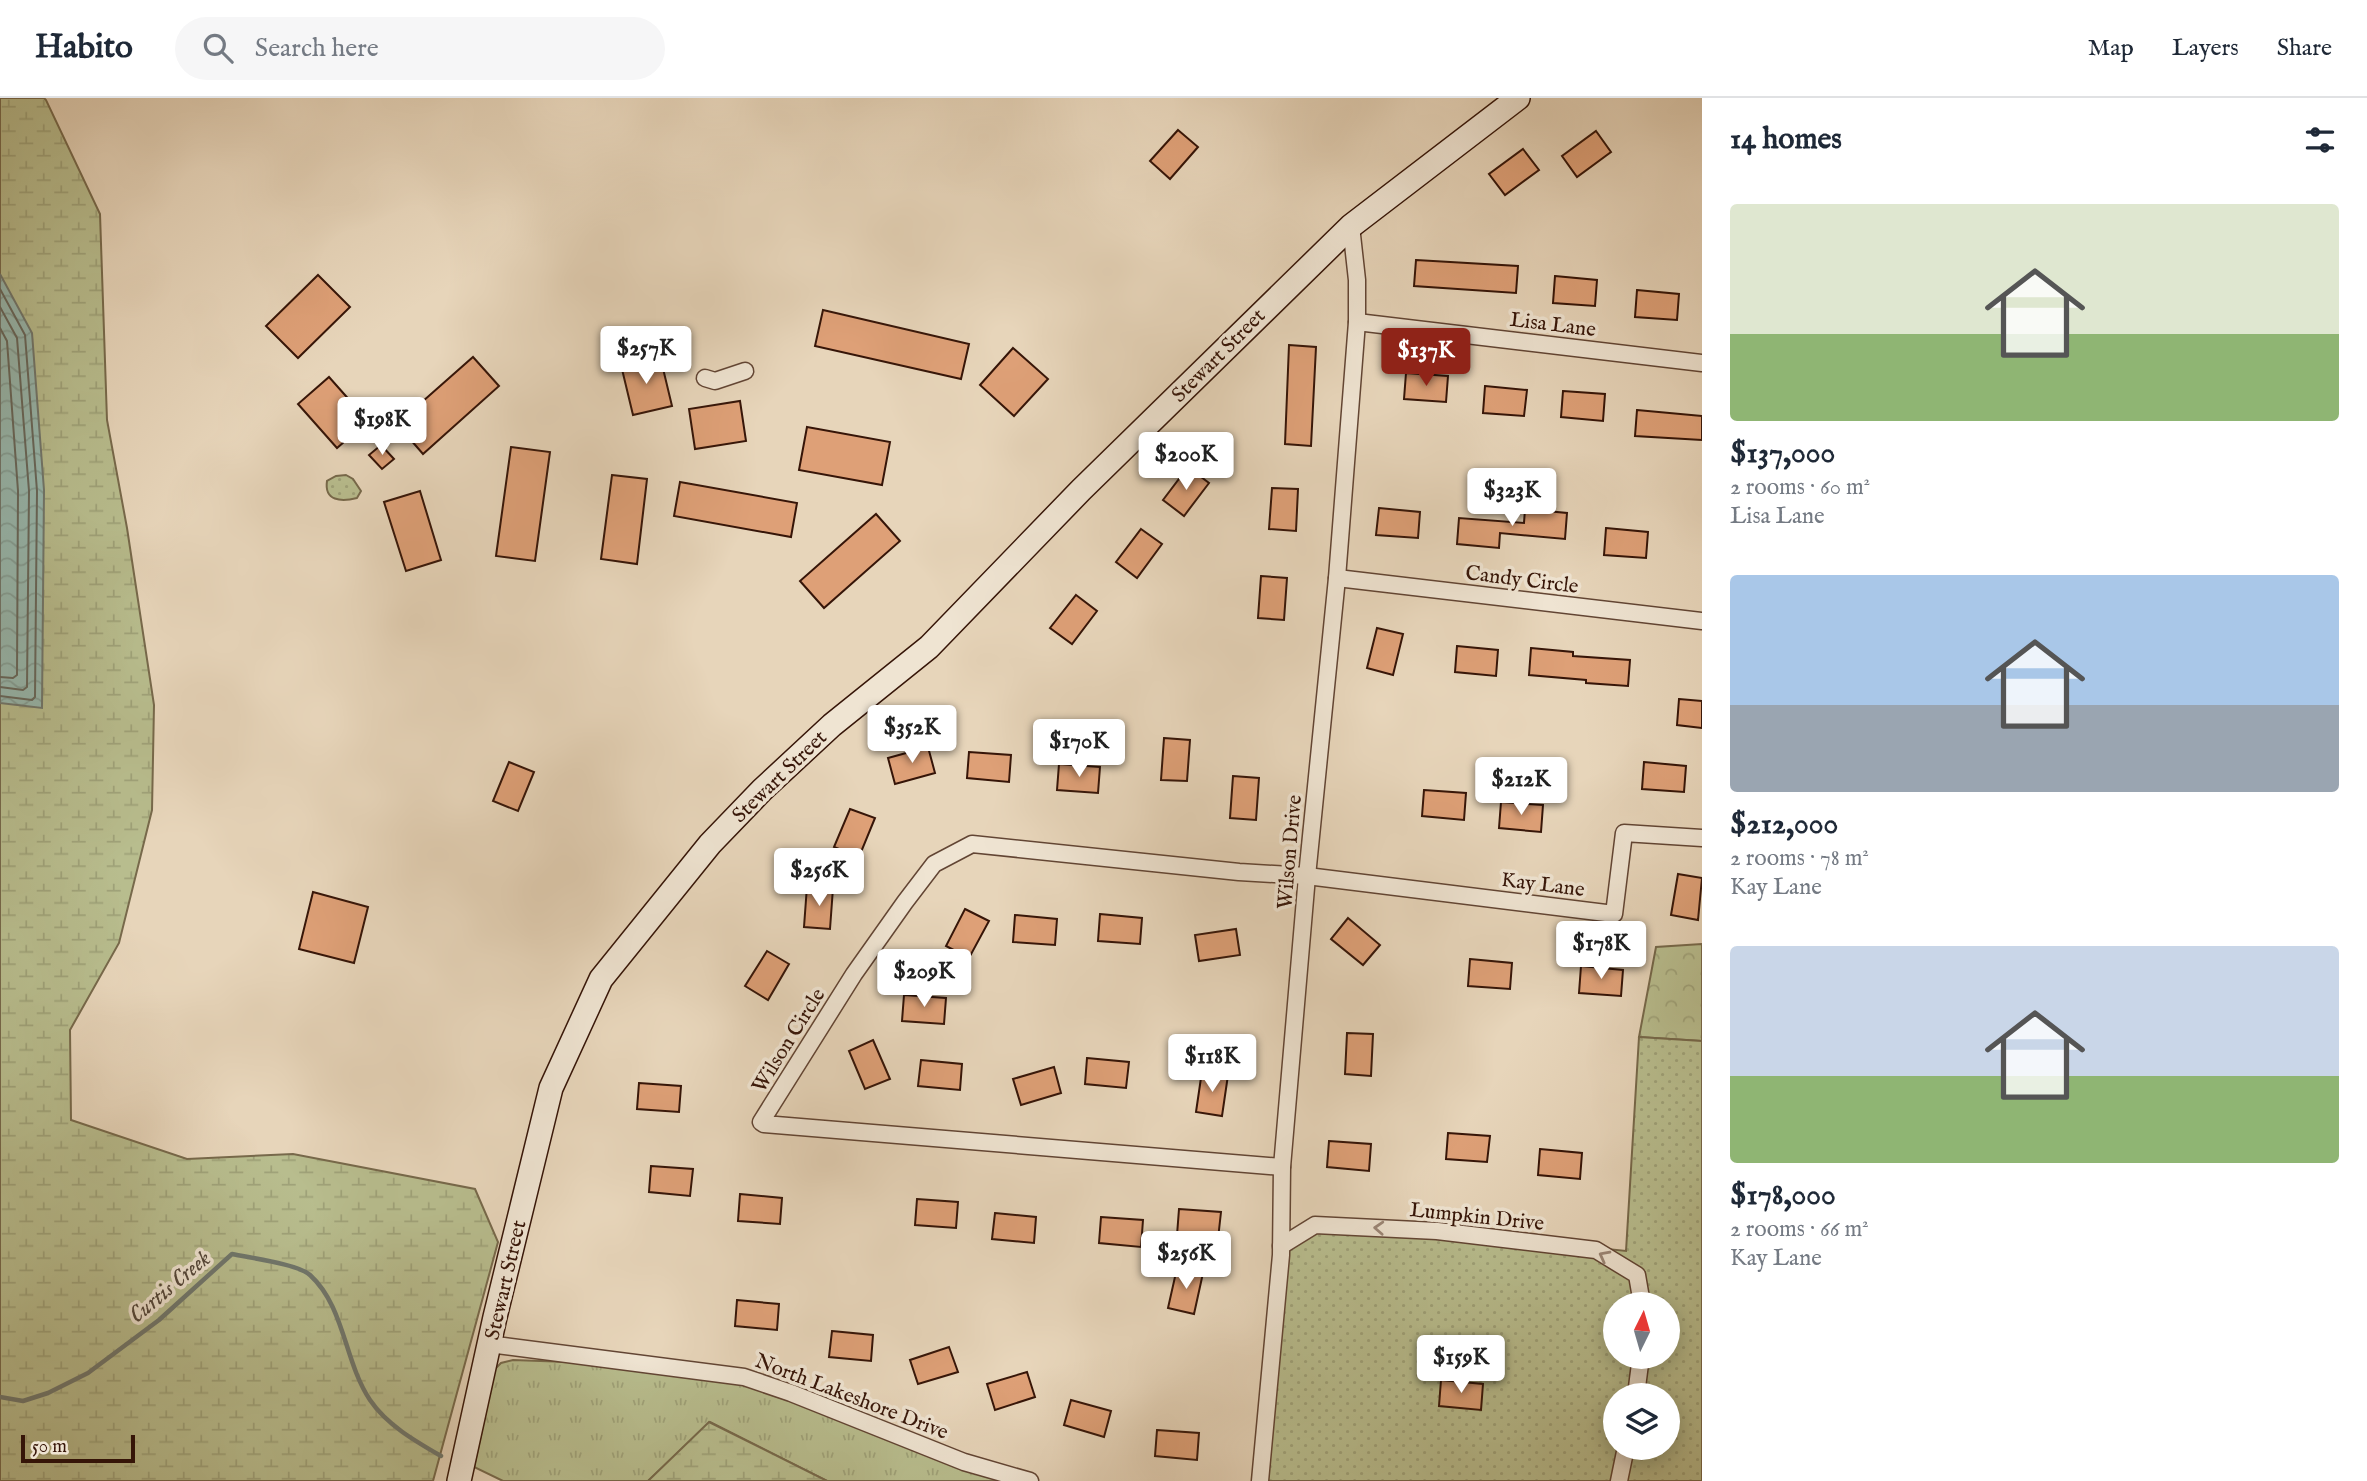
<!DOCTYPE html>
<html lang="en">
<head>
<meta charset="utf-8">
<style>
	body { margin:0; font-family:"IM FELL English",serif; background:#f6f6f7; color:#1f2937; height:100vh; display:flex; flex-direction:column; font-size:26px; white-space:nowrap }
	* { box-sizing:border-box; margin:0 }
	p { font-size:23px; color:#747a83 }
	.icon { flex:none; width:38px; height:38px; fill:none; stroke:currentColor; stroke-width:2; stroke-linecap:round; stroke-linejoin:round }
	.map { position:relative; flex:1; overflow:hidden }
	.details { display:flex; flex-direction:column; background:#fff; width:665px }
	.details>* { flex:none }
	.needle { width:46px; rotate:5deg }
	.controls { position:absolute; left:1603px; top:1194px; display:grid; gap:14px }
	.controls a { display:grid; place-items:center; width:77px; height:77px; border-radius:50%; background:#fff; box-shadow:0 4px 18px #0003; font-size:35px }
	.scale { position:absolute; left:21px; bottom:18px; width:114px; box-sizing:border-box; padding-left:7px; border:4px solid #361508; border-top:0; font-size:19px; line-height:24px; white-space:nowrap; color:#361508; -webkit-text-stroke:5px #efe4d2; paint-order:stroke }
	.price { position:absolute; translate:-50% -60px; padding:0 16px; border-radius:7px; background:#fff; color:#222; font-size:23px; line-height:46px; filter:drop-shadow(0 2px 4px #0008) }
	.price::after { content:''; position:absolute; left:50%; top:42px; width:21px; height:16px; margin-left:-10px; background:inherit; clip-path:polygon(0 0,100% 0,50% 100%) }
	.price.active { background:#8f2418; color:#fff }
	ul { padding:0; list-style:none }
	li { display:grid; align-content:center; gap:14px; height:371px; padding:0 28px }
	li span { display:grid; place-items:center; height:217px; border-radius:7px; color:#555 }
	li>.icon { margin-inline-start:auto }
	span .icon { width:126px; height:126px; fill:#fffc; stroke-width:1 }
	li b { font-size:30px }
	h2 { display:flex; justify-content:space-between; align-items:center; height:84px; padding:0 28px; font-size:30px }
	header { display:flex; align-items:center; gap:42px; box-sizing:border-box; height:98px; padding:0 35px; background:#fff; border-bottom:2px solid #e0e1e3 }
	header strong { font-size:33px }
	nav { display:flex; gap:38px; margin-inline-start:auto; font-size:24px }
	.search { width:490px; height:63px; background:#f6f6f7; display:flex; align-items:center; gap:18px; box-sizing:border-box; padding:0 24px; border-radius:38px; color:#747a83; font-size:26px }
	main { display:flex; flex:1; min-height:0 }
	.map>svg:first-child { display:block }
	.grass { fill:url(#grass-tufts); stroke:#77694b; stroke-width:2 }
	.forest { fill:url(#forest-crowns); stroke:#77694b; stroke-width:2 }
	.wetland { fill:url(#wetland-marsh); stroke:#77694b; stroke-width:2 }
	.park { fill:url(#park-dots); stroke:#77694b; stroke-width:2; fill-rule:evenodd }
	.water { fill:url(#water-waves); stroke:#70776d; stroke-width:2 }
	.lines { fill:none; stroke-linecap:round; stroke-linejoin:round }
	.shore { stroke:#66675c; stroke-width:2 }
	.stream { stroke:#70776d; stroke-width:4.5 }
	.building { fill:#dea077; stroke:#361508; stroke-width:2 }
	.street-casing { stroke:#624534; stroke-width:19 }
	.secondary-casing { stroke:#361508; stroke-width:26 }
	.street { stroke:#efe4d2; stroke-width:16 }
	.secondary { stroke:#efe4d2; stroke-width:23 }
	.oneway { stroke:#9c8777 }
	.labels { text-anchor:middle; stroke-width:7; stroke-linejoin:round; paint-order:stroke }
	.street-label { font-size:21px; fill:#361508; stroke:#efe4d2 }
	.water-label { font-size:23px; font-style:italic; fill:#53463a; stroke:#efe4d2 }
</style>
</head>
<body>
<header>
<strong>Habito</strong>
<div class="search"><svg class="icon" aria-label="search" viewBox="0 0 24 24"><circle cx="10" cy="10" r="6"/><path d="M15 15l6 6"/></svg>Search here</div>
<nav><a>Map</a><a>Layers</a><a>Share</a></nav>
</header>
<main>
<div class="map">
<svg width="1702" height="1383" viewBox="0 0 1702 1383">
	<defs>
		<pattern id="grass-tufts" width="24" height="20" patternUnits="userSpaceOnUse" patternTransform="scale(1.75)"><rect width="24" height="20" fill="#b8bd8e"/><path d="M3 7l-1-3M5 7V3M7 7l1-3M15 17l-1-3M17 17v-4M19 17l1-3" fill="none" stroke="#9fa279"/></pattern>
		<pattern id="forest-crowns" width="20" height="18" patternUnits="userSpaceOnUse" patternTransform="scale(1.75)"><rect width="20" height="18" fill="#b8bd8e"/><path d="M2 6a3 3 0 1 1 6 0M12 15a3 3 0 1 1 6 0" fill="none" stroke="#9fa279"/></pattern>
		<pattern id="wetland-marsh" width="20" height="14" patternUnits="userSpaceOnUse" patternTransform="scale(1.75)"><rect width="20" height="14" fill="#b8bd8e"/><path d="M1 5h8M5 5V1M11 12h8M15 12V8" fill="none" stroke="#9fa279"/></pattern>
		<pattern id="park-dots" width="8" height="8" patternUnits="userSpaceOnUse" patternTransform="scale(1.75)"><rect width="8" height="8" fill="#b8bd8e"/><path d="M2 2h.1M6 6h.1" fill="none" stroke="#9fa279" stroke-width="1.8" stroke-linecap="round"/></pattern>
		<pattern id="water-waves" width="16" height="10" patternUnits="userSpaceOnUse" patternTransform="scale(1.75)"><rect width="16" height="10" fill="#97b9b0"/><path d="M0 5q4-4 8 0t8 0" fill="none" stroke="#839e96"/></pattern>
	</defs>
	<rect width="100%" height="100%" fill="#e7d5ba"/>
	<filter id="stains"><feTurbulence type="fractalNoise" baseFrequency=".00286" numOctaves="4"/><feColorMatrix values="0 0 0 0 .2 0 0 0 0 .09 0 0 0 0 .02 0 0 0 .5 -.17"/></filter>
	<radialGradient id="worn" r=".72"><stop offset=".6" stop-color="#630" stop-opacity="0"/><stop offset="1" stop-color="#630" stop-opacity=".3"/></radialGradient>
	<polygon class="grass" points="513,1262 651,1267 744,1279 1030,1383 827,1383 710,1324 648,1383 503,1383 474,1369 495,1271 501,1265"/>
	<polygon class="forest" points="1702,846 1702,943 1639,939 1656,849"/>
	<g class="wetland">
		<polygon points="0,0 44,0 46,2 100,116 107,322 127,430 154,607 152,712 119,845 70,932 71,1022 187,1061 293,1056 475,1091 498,1144 433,1383 0,1383"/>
		<polygon points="709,1324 827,1383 648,1383"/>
	</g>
	<g class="park">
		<path d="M346,377L353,381L361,393L357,400C341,404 324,403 327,383L336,378Z"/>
		<path d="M1639,939L1702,943V1383H1259L1281,1148L1315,1127L1437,1133L1626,1153ZM1615,1206H1668V1258H1615ZM1615,1297H1668V1349H1615Z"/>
	</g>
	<polygon class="water" points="0,176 32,235 44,392 42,610 0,605"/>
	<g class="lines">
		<g class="shore">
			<polyline points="0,191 25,237 37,393 35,599 32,602 0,598"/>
			<polyline points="0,209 17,240 29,393 27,589 23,592 0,589"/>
			<polyline points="0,230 7,243 18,393 17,577 13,580 0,579"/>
		</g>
		<path class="stream" d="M0,1299L23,1303L48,1295L88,1275L159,1222L232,1156C250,1160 298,1166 310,1177C345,1209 344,1263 370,1302C387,1327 415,1343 441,1358"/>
	</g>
	<g class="building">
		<polygon points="1178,32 1198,49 1170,81 1150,63"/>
		<polygon points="1596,33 1611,54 1577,79 1562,58"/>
		<polygon points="1523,51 1539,72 1505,97 1489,76"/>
		<polygon points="1416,162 1518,168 1516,195 1414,188"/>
		<polygon points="318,177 350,209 298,260 266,228"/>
		<polygon points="1555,178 1597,182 1595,208 1553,205"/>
		<polygon points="1637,192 1679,196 1677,222 1635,219"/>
		<polygon points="823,212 969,246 961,281 815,248"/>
		<polygon points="1289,247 1316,249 1311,348 1285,346"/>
		<polygon points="1013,250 1048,281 1014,318 980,287"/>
		<polygon points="660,258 672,308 633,317 621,267"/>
		<polygon points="473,259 499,288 423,356 397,326"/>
		<polygon points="1406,275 1448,278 1446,304 1404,301"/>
		<polygon points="329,279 368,323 337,350 298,306"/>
		<polygon points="1485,288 1527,292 1524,318 1483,315"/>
		<polygon points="1563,293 1605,296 1603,323 1561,319"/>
		<polygon points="740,303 746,343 695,351 689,311"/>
		<polygon points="1637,312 1702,318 1702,342 1635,338"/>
		<polygon points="807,329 890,344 882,387 799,372"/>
		<polygon points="381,347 394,361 382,371 369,357"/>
		<polygon points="511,349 550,354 535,463 496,458"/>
		<polygon points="1188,369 1209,385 1184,418 1163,402"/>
		<polygon points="612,377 647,381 637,466 601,461"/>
		<polygon points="680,384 797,405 791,439 674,418"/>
		<polygon points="1272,390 1298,391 1296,433 1269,431"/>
		<polygon points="420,393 441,462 406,473 384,404"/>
		<polygon points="1379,410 1420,414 1418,440 1376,437"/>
		<polygon points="1525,411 1567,415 1565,441 1500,435 1499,450 1457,446 1459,420 1524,425"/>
		<polygon points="876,416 900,443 824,510 800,483"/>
		<polygon points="1606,430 1648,434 1646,460 1604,457"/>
		<polygon points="1141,431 1162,446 1137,480 1116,464"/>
		<polygon points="1261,478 1287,480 1284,522 1258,520"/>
		<polygon points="1076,497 1097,513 1072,546 1050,530"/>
		<polygon points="1377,530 1403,536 1393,577 1367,570"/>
		<polygon points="1457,548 1498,552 1496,578 1455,574"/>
		<polygon points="1531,550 1573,554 1573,558 1630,562 1628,588 1586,585 1586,582 1529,577"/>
		<polygon points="1679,601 1702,603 1702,630 1677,627"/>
		<polygon points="1164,640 1190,642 1187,683 1161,682"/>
		<polygon points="928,649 935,675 895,686 888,660"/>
		<polygon points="969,654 1011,657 1009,684 967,680"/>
		<polygon points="509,664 534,674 518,713 493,703"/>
		<polygon points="1644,664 1686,668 1684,694 1642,691"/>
		<polygon points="1059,666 1100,669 1098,695 1057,692"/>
		<polygon points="1233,678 1259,680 1256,722 1230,720"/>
		<polygon points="1424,692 1466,695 1464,722 1422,718"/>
		<polygon points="1501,704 1543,707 1541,734 1499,730"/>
		<polygon points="850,711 875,720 859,759 834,749"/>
		<polygon points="1678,776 1702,780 1698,822 1671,817"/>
		<polygon points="807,788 833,790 830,831 804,829"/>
		<polygon points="313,794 368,809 354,865 299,851"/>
		<polygon points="965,811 989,823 969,860 946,848"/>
		<polygon points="1100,816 1142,820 1140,846 1098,843"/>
		<polygon points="1015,817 1057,821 1055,847 1013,844"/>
		<polygon points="1348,820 1380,847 1363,867 1331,841"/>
		<polygon points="1236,831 1240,857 1199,863 1195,837"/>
		<polygon points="767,853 789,866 768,902 745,888"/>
		<polygon points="1470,861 1512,865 1510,891 1468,888"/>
		<polygon points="1581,868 1623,872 1621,898 1579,895"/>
		<polygon points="904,897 946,900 944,926 902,923"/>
		<polygon points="1347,935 1373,936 1371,978 1345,976"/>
		<polygon points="873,942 890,981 865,991 849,953"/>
		<polygon points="1087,960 1129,964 1126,990 1085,986"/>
		<polygon points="921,962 962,966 960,992 918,988"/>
		<polygon points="1054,969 1061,995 1021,1007 1013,981"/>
		<polygon points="1202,973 1228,977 1222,1018 1196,1014"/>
		<polygon points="639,985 681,988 679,1014 637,1011"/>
		<polygon points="1448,1035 1490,1038 1487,1064 1446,1061"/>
		<polygon points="1329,1043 1371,1046 1369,1073 1327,1069"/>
		<polygon points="1540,1051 1582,1055 1580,1081 1538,1077"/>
		<polygon points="651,1068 693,1071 690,1098 649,1094"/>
		<polygon points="740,1096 782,1100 780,1126 738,1123"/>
		<polygon points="917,1101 958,1104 956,1130 915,1127"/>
		<polygon points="1179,1111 1221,1114 1218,1141 1177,1137"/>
		<polygon points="995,1115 1036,1119 1034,1145 992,1141"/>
		<polygon points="1101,1119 1143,1122 1141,1149 1099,1145"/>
		<polygon points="1177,1170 1203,1175 1194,1216 1168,1210"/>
		<polygon points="737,1202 779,1206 777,1232 735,1228"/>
		<polygon points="832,1233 873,1237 871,1263 829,1259"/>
		<polygon points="949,1249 958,1274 918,1286 910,1262"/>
		<polygon points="1027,1274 1035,1299 995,1312 987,1286"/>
		<polygon points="1441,1282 1483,1286 1481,1312 1439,1308"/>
		<polygon points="1071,1302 1111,1313 1104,1339 1064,1327"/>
		<polygon points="1157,1332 1199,1335 1197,1362 1155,1358"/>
	</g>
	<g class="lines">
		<g class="street-casing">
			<g id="street">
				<polyline points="1357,224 1702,265"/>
				<polyline points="705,280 715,283 745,273"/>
				<polyline points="1337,480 1702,523"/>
				<polyline points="1282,1069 764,1026 761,1024 854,876 905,804 934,766 972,746 1239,774 1307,778 1614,816 1624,735 1702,740"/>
				<polyline points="1281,1148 1315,1127 1437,1133 1596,1152 1637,1177 1642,1206"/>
				<polyline points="489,1246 744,1279 791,1295 964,1364 1030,1383"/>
				<polyline points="1636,1297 1641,1258"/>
				<polyline points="1260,1383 1281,1157 1282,1069 1307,778 1337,480 1357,224 1357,182 1351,128"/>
				<polyline points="1619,1383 1626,1349"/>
			</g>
		</g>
		<g class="secondary-casing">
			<polyline id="secondary" points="459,1383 495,1219 551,990 601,881 710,746 762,692 832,627 929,549 1081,392 1351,128 1518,0"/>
		</g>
		<use href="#street" class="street"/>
		<use href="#secondary" class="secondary"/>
	</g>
	<defs><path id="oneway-chevron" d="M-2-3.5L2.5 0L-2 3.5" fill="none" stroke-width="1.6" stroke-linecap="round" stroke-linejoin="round" transform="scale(1.75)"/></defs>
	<g class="oneway">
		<use href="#oneway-chevron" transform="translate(1379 1130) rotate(-177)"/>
		<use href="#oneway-chevron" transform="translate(1604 1158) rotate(-152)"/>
	</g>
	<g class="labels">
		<g class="street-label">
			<text transform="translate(1553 226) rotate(7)" y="7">Lisa Lane</text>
			<text transform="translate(1218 257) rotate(-45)" y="7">Stewart Street</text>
			<text transform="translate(1522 481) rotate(7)" y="7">Candy Circle</text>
			<text transform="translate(779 678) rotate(-44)" y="7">Stewart Street</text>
			<text transform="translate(1289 754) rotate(-85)" y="7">Wilson Drive</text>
			<text transform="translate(1543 786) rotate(7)" y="7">Kay Lane</text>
			<text transform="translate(788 942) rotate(-58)" y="7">Wilson Circle</text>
			<text transform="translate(1477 1118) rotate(6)" y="7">Lumpkin Drive</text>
			<text transform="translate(505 1182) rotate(-77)" y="7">Stewart Street</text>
			<text transform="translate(852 1298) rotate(21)" y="7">North Lakeshore Drive</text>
		</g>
		<g class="water-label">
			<text transform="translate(169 1188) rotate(-40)" y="8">Curtis Creek</text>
		</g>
	</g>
	<rect width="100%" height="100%" filter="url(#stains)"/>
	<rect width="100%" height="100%" fill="url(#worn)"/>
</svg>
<div class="controls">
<a><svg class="needle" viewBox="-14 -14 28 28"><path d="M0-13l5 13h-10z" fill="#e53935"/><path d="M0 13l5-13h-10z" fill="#747a83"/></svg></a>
<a><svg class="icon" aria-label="layers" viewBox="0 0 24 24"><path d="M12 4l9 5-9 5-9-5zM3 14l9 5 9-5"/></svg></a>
</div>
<div class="scale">50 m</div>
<b class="price" style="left:646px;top:288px">$257K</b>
<b class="price active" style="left:1426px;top:290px">$137K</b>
<b class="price" style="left:382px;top:359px">$198K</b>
<b class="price" style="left:1186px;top:394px">$200K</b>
<b class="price" style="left:1512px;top:430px">$323K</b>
<b class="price" style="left:912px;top:667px">$352K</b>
<b class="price" style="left:1079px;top:681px">$170K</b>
<b class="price" style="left:1521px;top:719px">$212K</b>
<b class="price" style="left:819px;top:810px">$256K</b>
<b class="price" style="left:1601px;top:883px">$178K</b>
<b class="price" style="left:924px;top:911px">$209K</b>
<b class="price" style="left:1212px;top:996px">$118K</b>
<b class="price" style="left:1186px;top:1193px">$256K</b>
<b class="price" style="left:1461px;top:1297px">$159K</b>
</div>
<section class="details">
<h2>14 homes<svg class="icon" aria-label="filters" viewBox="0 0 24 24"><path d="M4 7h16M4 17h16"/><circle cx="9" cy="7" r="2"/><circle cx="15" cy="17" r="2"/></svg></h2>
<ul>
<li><span style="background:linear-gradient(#dfe7d0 60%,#8fb573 0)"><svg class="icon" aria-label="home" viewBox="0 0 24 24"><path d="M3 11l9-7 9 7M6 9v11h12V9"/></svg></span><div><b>$137,000</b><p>2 rooms · 60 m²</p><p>Lisa Lane</p></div></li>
<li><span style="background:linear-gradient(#a9c7e8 60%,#9aa5b1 0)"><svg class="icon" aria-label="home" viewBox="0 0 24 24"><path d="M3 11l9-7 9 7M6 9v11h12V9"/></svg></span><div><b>$212,000</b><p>2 rooms · 78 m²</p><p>Kay Lane</p></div></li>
<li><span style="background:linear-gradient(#c9d6e8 60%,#8fb573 0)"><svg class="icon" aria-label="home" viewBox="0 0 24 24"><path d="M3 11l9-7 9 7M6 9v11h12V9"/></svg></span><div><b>$178,000</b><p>2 rooms · 66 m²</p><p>Kay Lane</p></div></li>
</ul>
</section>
</main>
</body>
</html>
